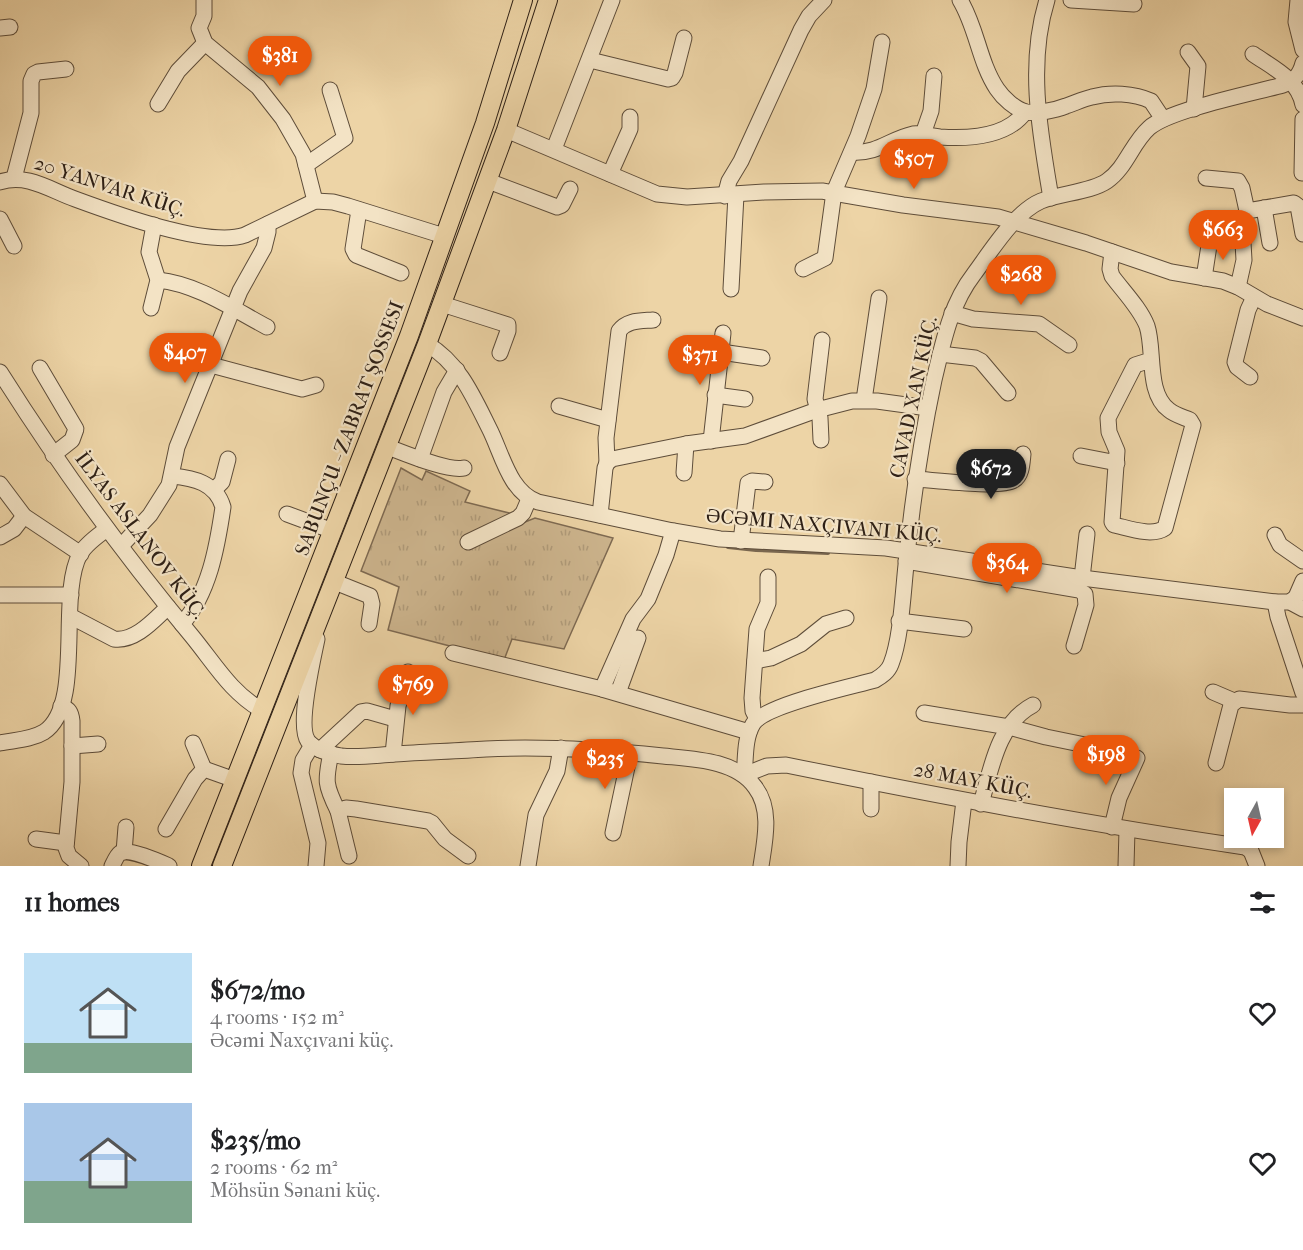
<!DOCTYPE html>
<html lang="en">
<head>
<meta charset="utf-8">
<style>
	body { margin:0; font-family:"IM FELL French Canon",serif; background:#f6f6f6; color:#202124; height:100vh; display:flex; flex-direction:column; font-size:22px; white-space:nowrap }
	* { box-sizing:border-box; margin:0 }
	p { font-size:20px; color:#757577 }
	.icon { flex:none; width:33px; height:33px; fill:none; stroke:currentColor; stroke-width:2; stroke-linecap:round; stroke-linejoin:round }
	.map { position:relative; height:866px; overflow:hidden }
	.details { display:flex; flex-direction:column; background:#fff; flex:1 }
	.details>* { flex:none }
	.needle { width:39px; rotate:188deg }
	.buttons { position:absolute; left:1224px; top:788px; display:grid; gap:12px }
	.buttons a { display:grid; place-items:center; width:60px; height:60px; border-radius:0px; background:#fff; box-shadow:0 3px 9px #0003; font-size:30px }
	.price { position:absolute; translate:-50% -51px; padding:0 14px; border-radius:21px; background:#ea580c; color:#fff; font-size:20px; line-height:39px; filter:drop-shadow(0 2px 3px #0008) }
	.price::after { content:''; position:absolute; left:50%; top:36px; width:18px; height:14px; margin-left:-9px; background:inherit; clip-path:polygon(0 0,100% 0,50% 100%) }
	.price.current { background:#222; color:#fff }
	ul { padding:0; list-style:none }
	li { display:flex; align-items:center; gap:18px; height:150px; padding:0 24px }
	li span { display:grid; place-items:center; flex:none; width:168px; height:120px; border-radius:0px; color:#555 }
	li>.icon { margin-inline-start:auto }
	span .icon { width:72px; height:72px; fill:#fffc; stroke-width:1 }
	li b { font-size:26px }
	h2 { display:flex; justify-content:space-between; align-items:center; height:72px; padding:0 24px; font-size:26px }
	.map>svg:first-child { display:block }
	.park { fill:url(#park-tufts); stroke:#7e6a52; stroke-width:1.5 }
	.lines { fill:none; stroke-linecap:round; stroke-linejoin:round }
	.stream { stroke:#7a674f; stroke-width:4 }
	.minor-casing { stroke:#5e4d3a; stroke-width:17 }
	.major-casing { stroke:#2e2016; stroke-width:20 }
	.minor { stroke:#f3e3c5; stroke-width:15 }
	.major { stroke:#edd4a6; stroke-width:18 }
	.labels { text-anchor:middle; stroke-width:4.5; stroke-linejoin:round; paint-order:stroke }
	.street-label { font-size:20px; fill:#2e2016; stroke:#f3e3c5 }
</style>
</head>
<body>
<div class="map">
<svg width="1303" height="866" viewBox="0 0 1303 866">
	<defs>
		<pattern id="park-tufts" width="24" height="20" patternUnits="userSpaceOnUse" patternTransform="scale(1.5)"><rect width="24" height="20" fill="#cdb58e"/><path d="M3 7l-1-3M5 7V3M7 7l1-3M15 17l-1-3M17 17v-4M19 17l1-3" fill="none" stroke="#b09b7a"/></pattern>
	</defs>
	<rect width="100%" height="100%" fill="#edd4a6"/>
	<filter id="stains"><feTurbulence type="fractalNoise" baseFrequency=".00333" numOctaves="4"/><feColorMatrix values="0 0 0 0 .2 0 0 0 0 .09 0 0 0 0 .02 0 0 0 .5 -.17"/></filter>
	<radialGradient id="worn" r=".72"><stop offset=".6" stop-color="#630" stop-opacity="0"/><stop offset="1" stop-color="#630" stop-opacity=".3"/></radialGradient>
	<polygon class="park" points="401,468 422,480 426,471 470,491 465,502 509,513 515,526 535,518 613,538 564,649 512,639 504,660 388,630 399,587 361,571"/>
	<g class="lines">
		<polyline class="stream" points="728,547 756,550 828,553"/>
		<g class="minor-casing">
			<g id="minor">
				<polyline points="204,0 204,16 199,28 205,43 258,87 283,119 303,154 315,201"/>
				<path d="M960,0C977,28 979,62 997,89C1003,98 1015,109 1026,112C1037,114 1056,110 1066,106C1075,103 1083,99 1092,97C1110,92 1134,93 1151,101L1163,119"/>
				<path d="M1047,0C1027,64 1040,133 1051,198"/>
				<polyline points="1071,0 1134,4"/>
				<polyline points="1298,0 1296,22 1303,50"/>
				<polyline points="0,28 10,27"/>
				<polyline points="1188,52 1198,66 1194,109"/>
				<path d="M1253,54C1273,68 1298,79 1303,105"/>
				<polyline points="590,60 668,79 672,78 675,73 684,38"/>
				<polyline points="158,104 178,71 205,43"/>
				<polyline points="506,130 657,194 687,197 764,192 822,191 903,205 998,217 1086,243 1171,272 1223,281 1238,287 1267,304 1303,318"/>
				<polyline points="923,134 931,111 934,76"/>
				<polyline points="554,149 612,0"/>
				<path d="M852,152C878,154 890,139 913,134C922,133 931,136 940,137C969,139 1007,137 1025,112"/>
				<polyline points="306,165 345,138 330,90"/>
				<polyline points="1302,173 1303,119"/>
				<polyline points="610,174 630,129 630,117"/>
				<polyline points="14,178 31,113 31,81 34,74 38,72 66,69"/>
				<polyline points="1206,178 1238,181 1242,188 1247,211"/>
				<polyline points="488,181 557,207 562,205 570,189"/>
				<path d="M0,182C27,173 50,190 75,199C113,213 208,248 245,235L315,201L333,202L348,206L444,236"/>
				<polyline points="725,196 729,181 741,161 801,30 809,16 824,0"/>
				<polyline points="1264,208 1270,243"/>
				<polyline points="359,210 353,249 356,255 401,273"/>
				<polyline points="0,219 14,246"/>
				<path d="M1112,252L1110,269L1112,276C1123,291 1140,308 1147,326C1155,350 1146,393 1169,410C1175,415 1183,417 1190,420L1193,425L1165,528C1152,537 1128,528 1114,525L1112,522L1117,451L1109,432L1108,418L1135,365L1151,360"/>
				<polyline points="803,269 825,258 834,192 858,136 874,89 882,42"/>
				<polyline points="1204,278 1210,239"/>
				<path d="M158,280C197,284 233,309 267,327"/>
				<polyline points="1238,287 1244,260 1242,225 1247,211 1294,203 1298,206 1303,234"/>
				<polyline points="731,289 736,195"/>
				<polyline points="442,304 508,325 508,331 500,353"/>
				<polyline points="151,308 158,280 149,252 154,225"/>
				<polyline points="952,313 973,319 1039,324 1069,345"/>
				<path d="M427,344C459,363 473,396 489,428C502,453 509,492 538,502L673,531L720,539L886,548L1082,578L1275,602H1290L1303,609"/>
				<polyline points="721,352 762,358"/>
				<polyline points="940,354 975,358 981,361 1008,393"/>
				<polyline points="211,365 294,387 302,389 316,385"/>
				<polyline points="40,368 76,429 72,440 53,455"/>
				<path d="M0,372C58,464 121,551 191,635C215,664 230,692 263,711"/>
				<polyline points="1250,377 1237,367 1235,362 1248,310 1254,297"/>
				<polyline points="715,395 745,399"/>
				<polyline points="864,400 879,298"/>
				<polyline points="559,406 608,420"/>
				<polyline points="821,440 820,418 815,399 822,340"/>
				<polyline points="711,441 723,333"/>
				<path d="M388,447C404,453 449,472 464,468"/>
				<polyline points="1081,456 1117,463"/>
				<polyline points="420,459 444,392 457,370"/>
				<path d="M607,463L606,438L619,331C627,320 640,321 653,320"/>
				<polyline points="684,473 686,444"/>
				<path d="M172,476C194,478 216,483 223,507C217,548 209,593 182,624"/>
				<path d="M915,479C933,480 1003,489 1014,480C1022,475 1022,463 1023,454"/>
				<polyline points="0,484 24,516 81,554"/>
				<polyline points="214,490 222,482 228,459"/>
				<polyline points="287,514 333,531"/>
				<polyline points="600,515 605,468 607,463 612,459 686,444 745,436 817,410 852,401 877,401 928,408"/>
				<polyline points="1275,535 1280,545 1303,561"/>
				<polyline points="0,537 14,529 24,516"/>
				<polyline points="741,541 748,483 752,481 765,482"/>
				<polyline points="468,542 518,518 523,513 529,499"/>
				<polyline points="121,546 150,515 169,485 177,447 240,291 264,248 268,232 268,224"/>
				<polyline points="906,561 1079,590 1085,594 1086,605 1074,646"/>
				<polyline points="1082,578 1087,534"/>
				<polyline points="335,582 370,596 372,604 369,624"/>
				<polyline points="0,595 71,595"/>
				<polyline points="1275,602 1278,617 1303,693"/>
				<polyline points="1290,602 1296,597 1303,581"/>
				<path d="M70,616L114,639C135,642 154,620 168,607"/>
				<polyline points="899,621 964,629"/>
				<path d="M317,639C313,659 297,726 308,741C315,750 330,754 341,756C359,758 377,755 395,754C425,752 456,751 486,749C545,746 604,750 663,756C693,759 736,760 755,787C772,809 765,840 761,866"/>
				<polyline points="453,653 602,689 749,732"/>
				<polyline points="755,661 771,658 801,644 826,624 846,618"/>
				<polyline points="602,689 633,619 648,599 666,555 673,531"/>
				<polyline points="1213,692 1234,701"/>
				<polyline points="618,693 638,638"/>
				<path d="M61,706C69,709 71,712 72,721V782L66,848L69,856L81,866"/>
				<polyline points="924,713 1009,727 1046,737 1090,746"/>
				<polyline points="757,719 753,711 752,698 757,629 768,603 768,577"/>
				<path d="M0,743C15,740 31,740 44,732C85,705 57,596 80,554C86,544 97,536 107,529"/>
				<polyline points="193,743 204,769"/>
				<polyline points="312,745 303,760 301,773 318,843 316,866"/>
				<polyline points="72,746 98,744"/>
				<polyline points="320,750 361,712 367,711 395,719"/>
				<path d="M331,753C325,781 325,785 338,811L346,808L356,809L428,821L432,823L445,839L468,856"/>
				<polyline points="393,754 398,706 408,672"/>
				<polyline points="1216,763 1231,705 1239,699 1290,705 1303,705"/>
				<path d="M744,775C746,759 744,739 753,724C764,705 850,687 875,680C882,676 888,672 891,664C901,639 903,593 906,565C912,503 921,441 934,380C943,343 950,305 974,274C991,251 1015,212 1041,201C1061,193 1091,192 1107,181C1126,168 1132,143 1149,128C1169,110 1254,93 1283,85C1294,81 1300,75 1303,63"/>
				<path d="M744,775L767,766L786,765C938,796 1091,825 1245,847L1251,851L1257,866"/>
				<polyline points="871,782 871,809"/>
				<path d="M981,804C991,769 998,723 1033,705"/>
				<polyline points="338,811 349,856"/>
				<polyline points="1112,827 1119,798 1137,758"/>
				<polyline points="166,829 195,779 204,769 235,780"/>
				<polyline points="613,833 630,753"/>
				<polyline points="36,839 66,843"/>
				<polyline points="124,852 126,827"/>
				<path d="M112,866C114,862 117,855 120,853C129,848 160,862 169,866"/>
				<polyline points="528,866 536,815 557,771 561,748"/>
				<polyline points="958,866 959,842 964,801"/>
				<polyline points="1126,866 1127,830"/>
			</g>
		</g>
		<g class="major-casing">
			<g id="major">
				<polyline points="201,866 409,336 485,123 523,0"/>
				<polyline points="222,866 427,344 506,130 548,0"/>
			</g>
		</g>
		<use href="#minor" class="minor"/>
		<use href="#major" class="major"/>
	</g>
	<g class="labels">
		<g class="street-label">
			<text transform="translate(110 186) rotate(18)" y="7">20 YANVAR KÜÇ.</text>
			<text transform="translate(913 397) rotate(-78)" y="7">CAVAD XAN KÜÇ.</text>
			<text transform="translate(349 428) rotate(-69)" y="7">SABUNÇU - ZABRAT ŞOSSESI</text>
			<text transform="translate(824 525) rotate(5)" y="7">ƏCƏMI NAXÇIVANI KÜÇ.</text>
			<text transform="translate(141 535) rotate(53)" y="7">İLYAS ASLANOV KÜÇ.</text>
			<text transform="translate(973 780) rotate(11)" y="7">28 MAY KÜÇ.</text>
		</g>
	</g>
	<rect width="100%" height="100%" filter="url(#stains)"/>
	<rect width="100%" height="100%" fill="url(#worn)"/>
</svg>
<div class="buttons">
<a><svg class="needle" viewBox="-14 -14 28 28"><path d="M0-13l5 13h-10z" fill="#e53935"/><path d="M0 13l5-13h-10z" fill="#757577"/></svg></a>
</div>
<b class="price" style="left:280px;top:87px">$381</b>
<b class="price" style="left:914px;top:190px">$507</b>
<b class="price" style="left:1223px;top:261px">$663</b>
<b class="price" style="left:1021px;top:306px">$268</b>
<b class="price" style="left:185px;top:384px">$407</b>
<b class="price" style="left:700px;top:386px">$371</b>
<b class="price current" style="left:991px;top:500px">$672</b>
<b class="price" style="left:1007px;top:594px">$364</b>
<b class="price" style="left:413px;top:716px">$769</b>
<b class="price" style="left:1106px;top:786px">$198</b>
<b class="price" style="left:605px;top:790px">$235</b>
</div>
<section class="details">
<h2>11 homes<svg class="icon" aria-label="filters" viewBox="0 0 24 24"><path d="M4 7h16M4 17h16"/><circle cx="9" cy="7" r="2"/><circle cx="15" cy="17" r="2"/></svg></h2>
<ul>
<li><span style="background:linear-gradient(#bfe0f5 75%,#7fa58c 0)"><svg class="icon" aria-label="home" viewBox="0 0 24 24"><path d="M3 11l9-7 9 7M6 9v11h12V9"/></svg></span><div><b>$672/mo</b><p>4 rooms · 152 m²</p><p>Əcəmi Naxçıvani küç.</p></div><svg class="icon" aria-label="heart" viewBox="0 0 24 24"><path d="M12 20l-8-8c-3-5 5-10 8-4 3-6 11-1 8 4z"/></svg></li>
<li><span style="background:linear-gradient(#a9c7e8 65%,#7fa58c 0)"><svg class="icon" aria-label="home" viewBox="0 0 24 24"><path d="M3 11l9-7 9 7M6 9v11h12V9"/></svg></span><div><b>$235/mo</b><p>2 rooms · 62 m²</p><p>Möhsün Sənani küç.</p></div><svg class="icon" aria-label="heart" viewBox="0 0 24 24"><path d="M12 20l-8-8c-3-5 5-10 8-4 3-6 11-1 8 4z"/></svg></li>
</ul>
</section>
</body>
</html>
